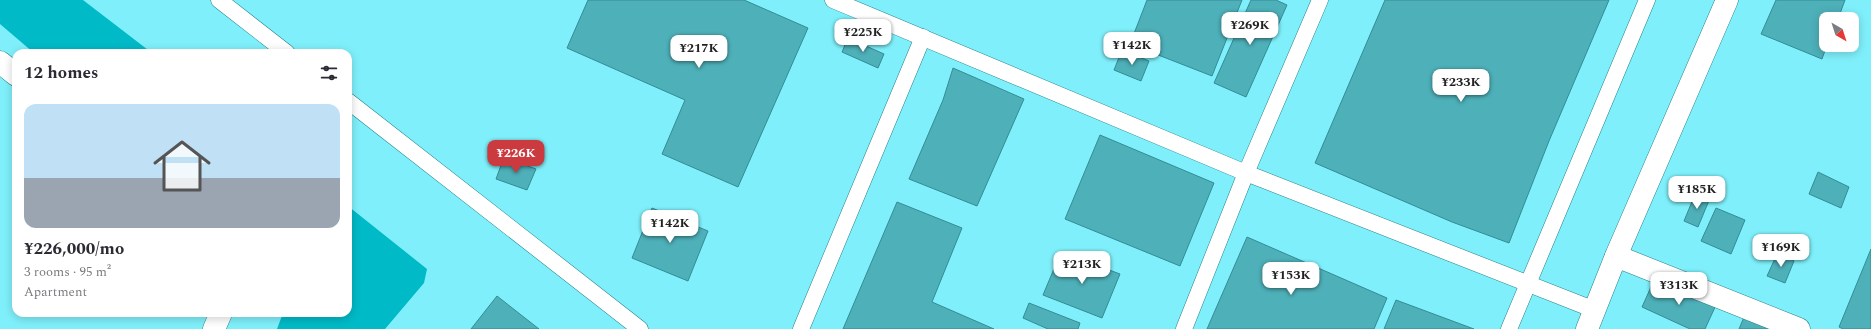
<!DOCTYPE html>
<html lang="en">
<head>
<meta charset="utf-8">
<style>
	body { margin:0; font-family:Spectral,serif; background:#f7f7f7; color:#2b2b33; height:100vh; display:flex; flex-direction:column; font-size:15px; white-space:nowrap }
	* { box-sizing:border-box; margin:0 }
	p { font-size:13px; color:#7c7c81 }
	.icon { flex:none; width:22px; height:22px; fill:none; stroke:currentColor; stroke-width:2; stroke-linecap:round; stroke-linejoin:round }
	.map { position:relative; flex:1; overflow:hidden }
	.panel { position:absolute; left:12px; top:49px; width:340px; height:268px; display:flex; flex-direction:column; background:#fff; border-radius:12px; box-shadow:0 2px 10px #0003 }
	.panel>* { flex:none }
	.needle { width:26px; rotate:141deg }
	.controls { position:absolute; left:1819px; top:12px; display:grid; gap:8px }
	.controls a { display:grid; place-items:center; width:40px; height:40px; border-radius:8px; background:#fff; box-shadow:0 2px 10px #0003; font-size:20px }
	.price { position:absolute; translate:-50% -34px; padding:0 9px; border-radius:8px; background:#fff; color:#222; font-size:13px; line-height:26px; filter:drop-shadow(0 1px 2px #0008) }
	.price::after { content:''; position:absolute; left:50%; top:24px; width:12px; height:9px; margin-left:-6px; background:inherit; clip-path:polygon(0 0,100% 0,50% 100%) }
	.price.selected { background:#ca3a3e; color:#fff }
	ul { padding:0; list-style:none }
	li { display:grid; align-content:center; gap:8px; height:212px; padding:0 12px }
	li+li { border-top:1px solid #e1e1e2 }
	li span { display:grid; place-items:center; height:124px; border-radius:12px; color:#555 }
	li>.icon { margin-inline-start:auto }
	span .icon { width:72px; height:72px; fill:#fffc; stroke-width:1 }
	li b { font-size:17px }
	h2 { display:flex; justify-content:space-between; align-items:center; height:48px; padding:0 12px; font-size:17px }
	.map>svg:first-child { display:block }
	.water { fill:#00bac7 }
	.building { fill:#4eb0b9; stroke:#348c95 }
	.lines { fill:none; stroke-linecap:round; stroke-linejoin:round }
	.service-casing { stroke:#258189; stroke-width:17 }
	.minor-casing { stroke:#258189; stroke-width:23 }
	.tertiary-casing { stroke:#258189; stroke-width:23 }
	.service { stroke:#fff; stroke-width:16 }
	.minor { stroke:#fff; stroke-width:22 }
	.tertiary { stroke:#fff; stroke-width:22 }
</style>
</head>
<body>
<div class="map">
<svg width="1871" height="329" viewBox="0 0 1871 329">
	<rect width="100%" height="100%" fill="#7ff0fb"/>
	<g class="water">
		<polygon points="0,0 83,0 152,53 34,53 0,24"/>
		<polygon points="348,206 427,269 424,283 385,329 277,329 283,313 348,313"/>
	</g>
	<g class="building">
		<polygon points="588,0 744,0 808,28 738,187 662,154 685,100 567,48"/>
		<polygon points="1147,0 1242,0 1212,76 1130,44"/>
		<polygon points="1251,0 1276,0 1287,5 1246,97 1214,83"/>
		<polygon points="1385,0 1609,0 1549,141 1509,243 1452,222 1315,163"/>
		<polygon points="1776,0 1845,0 1838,19 1826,19 1827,45 1822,59 1761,34"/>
		<polygon points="848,38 884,54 878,68 842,52"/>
		<polygon points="1122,50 1149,61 1141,81 1114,70"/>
		<polygon points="953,68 1024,99 977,206 909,179 943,100"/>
		<polygon points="1100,135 1214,183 1180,266 1065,219"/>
		<polygon points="504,157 536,169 527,190 496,179"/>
		<polygon points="1818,172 1849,187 1841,208 1809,194"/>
		<polygon points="1696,192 1710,198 1698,227 1684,221"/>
		<polygon points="897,202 962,228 932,302 994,329 843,329"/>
		<polygon points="652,208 708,231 688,281 632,258"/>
		<polygon points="1716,208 1745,220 1731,254 1701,241"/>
		<polygon points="1247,237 1387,298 1374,329 1207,329"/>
		<polygon points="1871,249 1871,329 1843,329 1839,327"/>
		<polygon points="1061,252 1120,274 1102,318 1043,295"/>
		<polygon points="1778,252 1794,261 1785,283 1767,276"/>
		<polygon points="1655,278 1716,305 1705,329 1690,329 1642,307"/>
		<polygon points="497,296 539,329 471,329"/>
		<polygon points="1396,300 1474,329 1384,329"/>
		<polygon points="1029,303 1080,323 1078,329 1048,329 1023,318"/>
		<polygon points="1744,317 1770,329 1739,329"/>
	</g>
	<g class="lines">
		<g class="service-casing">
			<g id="service">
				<polyline points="219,0 287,53"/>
				<polyline points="833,0 1246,173 1595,310"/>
				<polyline points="348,101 640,329"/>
				<polyline points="801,329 923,37"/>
				<polyline points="1184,329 1246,173 1320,0"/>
				<polyline points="1509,329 1647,0"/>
			</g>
		</g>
		<g class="minor-casing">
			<g id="minor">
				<polyline points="0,62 16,75"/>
				<polyline points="1616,256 1799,329"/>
				<polyline points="214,329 221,313"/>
			</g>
		</g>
		<g class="tertiary-casing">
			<polyline id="tertiary" points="1587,329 1616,256 1727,0"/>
		</g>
		<use href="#service" class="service"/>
		<use href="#minor" class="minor"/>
		<use href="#tertiary" class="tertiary"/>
	</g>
</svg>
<div class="controls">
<a><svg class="needle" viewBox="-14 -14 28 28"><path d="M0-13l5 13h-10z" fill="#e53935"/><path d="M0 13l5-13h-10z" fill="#7c7c81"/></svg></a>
</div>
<b class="price" style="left:1250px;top:46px">¥269K</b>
<b class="price" style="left:863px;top:53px">¥225K</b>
<b class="price" style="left:1132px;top:66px">¥142K</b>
<b class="price" style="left:699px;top:69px">¥217K</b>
<b class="price" style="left:1461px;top:103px">¥233K</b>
<b class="price selected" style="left:516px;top:174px">¥226K</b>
<b class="price" style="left:1697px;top:210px">¥185K</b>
<b class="price" style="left:670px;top:244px">¥142K</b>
<b class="price" style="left:1781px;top:268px">¥169K</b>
<b class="price" style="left:1082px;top:285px">¥213K</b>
<b class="price" style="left:1291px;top:296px">¥153K</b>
<b class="price" style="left:1679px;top:306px">¥313K</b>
<section class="panel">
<h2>12 homes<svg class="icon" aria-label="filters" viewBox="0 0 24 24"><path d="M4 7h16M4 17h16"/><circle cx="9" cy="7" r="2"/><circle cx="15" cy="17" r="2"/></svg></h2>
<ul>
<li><span style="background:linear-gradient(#bfe0f5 60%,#9aa5b1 0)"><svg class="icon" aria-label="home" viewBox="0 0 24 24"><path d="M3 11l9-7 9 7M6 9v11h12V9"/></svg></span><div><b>¥226,000/mo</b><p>3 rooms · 95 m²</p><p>Apartment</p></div></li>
</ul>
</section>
</div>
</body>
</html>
